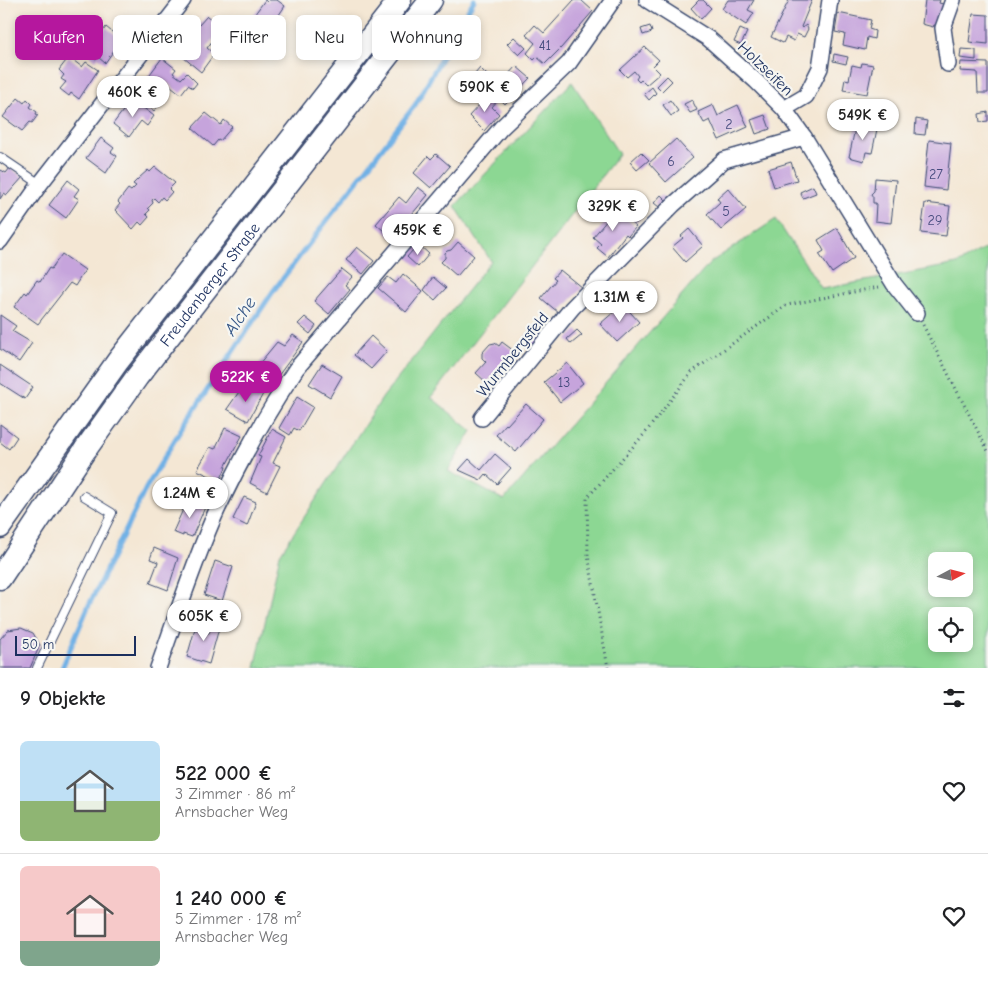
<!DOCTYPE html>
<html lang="de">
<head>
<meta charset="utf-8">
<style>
	body { margin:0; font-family:"Comic Neue",sans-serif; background:#f6f6f6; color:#202124; height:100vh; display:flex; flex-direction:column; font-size:19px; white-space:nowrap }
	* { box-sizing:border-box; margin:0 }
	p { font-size:16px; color:#757577 }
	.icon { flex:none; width:28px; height:28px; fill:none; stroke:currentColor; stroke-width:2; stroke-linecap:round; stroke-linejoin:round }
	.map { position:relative; height:668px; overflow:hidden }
	.panel { display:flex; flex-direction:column; background:#fff; flex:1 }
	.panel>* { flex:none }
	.guide { position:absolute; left:15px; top:15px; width:500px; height:45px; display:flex; gap:10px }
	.needle { width:32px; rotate:83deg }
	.controls { position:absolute; left:928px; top:552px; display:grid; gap:10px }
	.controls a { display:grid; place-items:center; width:45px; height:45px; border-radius:8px; background:#fff; box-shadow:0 2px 8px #0003; font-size:25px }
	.scale { position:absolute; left:15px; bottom:12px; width:121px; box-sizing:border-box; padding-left:5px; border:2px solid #1b2f5e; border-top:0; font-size:14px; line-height:18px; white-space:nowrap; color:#1b2f5e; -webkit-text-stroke:4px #f6f6f2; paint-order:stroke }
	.price { position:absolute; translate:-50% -42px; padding:0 11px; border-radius:18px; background:#fff; color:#222; font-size:16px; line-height:32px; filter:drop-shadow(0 1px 2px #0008) }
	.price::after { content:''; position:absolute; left:50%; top:30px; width:15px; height:11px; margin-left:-8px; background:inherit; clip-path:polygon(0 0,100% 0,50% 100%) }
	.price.on { background:#b5179e; color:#fff }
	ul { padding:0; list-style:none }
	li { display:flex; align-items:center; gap:15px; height:125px; padding:0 20px }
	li+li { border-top:1px solid #e0e0e0 }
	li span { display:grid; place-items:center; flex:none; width:140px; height:100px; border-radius:8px; color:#555 }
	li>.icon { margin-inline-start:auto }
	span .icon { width:60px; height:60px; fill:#fffc; stroke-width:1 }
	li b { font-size:21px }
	h2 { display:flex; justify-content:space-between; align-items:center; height:60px; padding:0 20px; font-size:21px }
	.chip { padding:0 18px; border-radius:8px; background:#fff; box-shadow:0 2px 8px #0003; font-size:18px; line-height:45px }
	.chip.on { background:#b5179e; color:#fff }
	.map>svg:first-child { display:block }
	.green { fill:#8cd793; stroke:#548378; fill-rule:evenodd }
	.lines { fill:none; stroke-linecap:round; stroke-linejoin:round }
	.stream { stroke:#71b1e5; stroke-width:5 }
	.building { fill:#c6a4dc }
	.lane-casing { stroke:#3c4b70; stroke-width:10 }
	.street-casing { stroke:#3c4b70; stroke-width:18 }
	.secondary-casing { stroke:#3c4b70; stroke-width:25 }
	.path { stroke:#3c4b70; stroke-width:3; stroke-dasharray:1 4; stroke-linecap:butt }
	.lane { stroke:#fff; stroke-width:8 }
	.street { stroke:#fff; stroke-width:15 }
	.secondary { stroke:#fff; stroke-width:22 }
	.labels { text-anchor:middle; stroke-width:4.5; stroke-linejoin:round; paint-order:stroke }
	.number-label { font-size:14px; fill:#464c7e }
	.street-label { font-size:16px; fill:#1b2f5e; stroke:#f6f6f2 }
	.water-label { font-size:18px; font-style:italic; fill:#355686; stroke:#f6f6f2 }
</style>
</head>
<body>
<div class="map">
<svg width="988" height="668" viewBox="0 0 988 668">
	<rect width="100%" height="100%" fill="#f6f6f2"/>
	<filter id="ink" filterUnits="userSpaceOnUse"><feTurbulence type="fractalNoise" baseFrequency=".02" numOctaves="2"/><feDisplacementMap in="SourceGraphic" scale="10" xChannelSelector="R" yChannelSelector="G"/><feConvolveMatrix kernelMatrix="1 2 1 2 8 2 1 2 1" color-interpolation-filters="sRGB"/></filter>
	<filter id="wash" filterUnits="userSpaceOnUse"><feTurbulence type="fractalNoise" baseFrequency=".0096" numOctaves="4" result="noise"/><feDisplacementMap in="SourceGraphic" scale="20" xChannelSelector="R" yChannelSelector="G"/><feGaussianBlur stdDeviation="1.12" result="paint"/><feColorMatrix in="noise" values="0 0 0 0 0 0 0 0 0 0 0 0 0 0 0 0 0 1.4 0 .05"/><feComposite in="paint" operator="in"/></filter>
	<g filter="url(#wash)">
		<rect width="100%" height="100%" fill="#f4e7d4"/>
		<path class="green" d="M572,82L619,154L431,397L472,431L448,471L504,500L711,262L776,219L822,289L957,264L988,247V668H255L280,554L383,397L491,261L455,206ZM936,561H964V589H936ZM936,616H964V644H936Z"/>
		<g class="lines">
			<polyline class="stream" points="62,668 88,607 146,488 180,431 274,290 415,105 474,0"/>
		</g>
		<g id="blocks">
			<g class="building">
				<polygon points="265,0 267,2 269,0 277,0 285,6 266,34 249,22"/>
				<polygon points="574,0 581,0 593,11 561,48 545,64 537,57 534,60 527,53 535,43 526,35 535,25 544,33"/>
				<polygon points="699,0 703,0 711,8 701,19 691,8"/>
				<polygon points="728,0 754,0 748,10 754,13 746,25 722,9"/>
				<polygon points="789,0 812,0 801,27 802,28 806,25 808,29 804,37 797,34 794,41 786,37 783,43 771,37"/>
				<polygon points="925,0 940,0 939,3 943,4 940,26 934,25 933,27 922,24"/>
				<polygon points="838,13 871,20 869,29 875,31 874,39 867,37 865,50 843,45 845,34 835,32"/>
				<polygon points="973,14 988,15 988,44 969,42"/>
				<polygon points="207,16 222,28 207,48 214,54 201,72 177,52 187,40 198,48 199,46 194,42 196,40 190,35"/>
				<polygon points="650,26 652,32 643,35 641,29"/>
				<polygon points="106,27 123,41 119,47 117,46 105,63 98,57 96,60 74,43 85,28 98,38"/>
				<polygon points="740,29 747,32 741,45 734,42"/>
				<polygon points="514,37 526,48 519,55 507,44"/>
				<polygon points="645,47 659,60 653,66 660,73 646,85 641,80 639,82 636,79 638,76 634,71 627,77 620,70"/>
				<polygon points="961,49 976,50 976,60 960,58"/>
				<polygon points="834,54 848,57 846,64 833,61"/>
				<polygon points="69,57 82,67 86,62 98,70 79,99 71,93 69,96 60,89 66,82 61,79 64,75 59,70"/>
				<polygon points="162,58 176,69 173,73 181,79 187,73 197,83 193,88 188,85 181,94 166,82 160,89 147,78"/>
				<polygon points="961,62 988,63 988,93 978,93 977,72 960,71"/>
				<polygon points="862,63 873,65 867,94 843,90 845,79 849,80 852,65 861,67"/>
				<polygon points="516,66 530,78 505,104 475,74 480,68 498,86"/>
				<polygon points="667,76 672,81 662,91 657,86"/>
				<polygon points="652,87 656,93 649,100 644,94"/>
				<polygon points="490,93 498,100 492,107 499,114 484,131 469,116"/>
				<polygon points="146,95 159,105 154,111 142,101"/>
				<polygon points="18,98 24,103 27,99 32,104 30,107 37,112 36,114 38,115 32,123 30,122 22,131 3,117"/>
				<polygon points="132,99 154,116 147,126 141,121 129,137 113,124"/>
				<polygon points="670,100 678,111 671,116 663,105"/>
				<polygon points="692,100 697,110 690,113 684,104"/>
				<polygon points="713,105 718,116 725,112 725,111 738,105 748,127 719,140 710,120 704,123 698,112"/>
				<polygon points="988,112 988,121 980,122 979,114"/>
				<polygon points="206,113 221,125 224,120 232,127 220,141 218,140 213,146 192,128"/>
				<polygon points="765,115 770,129 756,134 751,120"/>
				<polygon points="916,119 927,121 925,135 915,134"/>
				<polygon points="868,121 876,123 875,128 877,129 872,153 866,152 864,161 849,157 856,124 867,127"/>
				<polygon points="101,138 114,148 111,152 117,156 106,173 86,158"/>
				<polygon points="676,139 693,158 666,182 649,163"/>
				<polygon points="929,140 951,143 946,190 924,187"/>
				<polygon points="641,152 649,160 637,170 630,162"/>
				<polygon points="436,154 450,166 431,188 414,173 428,156 431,159"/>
				<polygon points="791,162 797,180 774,187 768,169"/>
				<polygon points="155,167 175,183 169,189 172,192 165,200 162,197 158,202 154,198 152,200 153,203 148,208 150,210 146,214 149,217 142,225 139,222 133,229 115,210 120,204 118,202 128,189 131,191 136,186 133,184 139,178 148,170 150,172"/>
				<polygon points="10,168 23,177 7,195 4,193 0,199 0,171 1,170 6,173"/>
				<polygon points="875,178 896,180 891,223 875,221 876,203 873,203 873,197 871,194 874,191"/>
				<polygon points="68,180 79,189 74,196 79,199 66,218 49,205"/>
				<polygon points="813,186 816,193 803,198 800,192"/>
				<polygon points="418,187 428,195 392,238 376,224 399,197 406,203"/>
				<polygon points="728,188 746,209 721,230 707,214 720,202 717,198"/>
				<polygon points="661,195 666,200 659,207 654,203"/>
				<polygon points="634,202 645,212 636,223 625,214"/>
				<polygon points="925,203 950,206 946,236 921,233"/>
				<polygon points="613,208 636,227 628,236 626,234 608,257 597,248 601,244 593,237 608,219 606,217"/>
				<polygon points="837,228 854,258 832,273 819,254 824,251 818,240"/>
				<polygon points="689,229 703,246 685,262 672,247 683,238 681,236"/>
				<polygon points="458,242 474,256 457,276 441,262 445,258 445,253 447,251 451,250"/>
				<polygon points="418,244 429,254 418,267 407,257"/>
				<polygon points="357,247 374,261 363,274 346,260"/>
				<polygon points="62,254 85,270 75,286 70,283 38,324 14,307 25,292 27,294 37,280 40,282 49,268 51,269"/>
				<polygon points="342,269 352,277 345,285 350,289 329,314 314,301"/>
				<polygon points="560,270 582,288 559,313 541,298 556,280 553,278"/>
				<polygon points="403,274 423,291 406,312 378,288 388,277 396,283"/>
				<polygon points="433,277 446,288 435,300 424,290"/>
				<polygon points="623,304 639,322 617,342 600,324"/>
				<polygon points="0,315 16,326 12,331 32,343 19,362 0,349"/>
				<polygon points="305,317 316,326 310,334 298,324"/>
				<polygon points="534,327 545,336 535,347 524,338"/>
				<polygon points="577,330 582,335 571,344 567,339"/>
				<polygon points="293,335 303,342 278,376 275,374 272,377 258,365 277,342 284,346"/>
				<polygon points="371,336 387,351 371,369 354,355"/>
				<polygon points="502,342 518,354 501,374 497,371 487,383 476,373 486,362 482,358 482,353 490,344 495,343 499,346"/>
				<polygon points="567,363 583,383 560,402 544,382"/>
				<polygon points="322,364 342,376 330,397 309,384"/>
				<polygon points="0,365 33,387 25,399 0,383"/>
				<polygon points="251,386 263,394 248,421 227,409 241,389 247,393"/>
				<polygon points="297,397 313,407 299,431 294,428 290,435 279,428"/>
				<polygon points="526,404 543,419 516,452 496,435 506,424 507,425"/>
				<polygon points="0,424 17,437 9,449 0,442"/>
				<polygon points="225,428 242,436 225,467 226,467 220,481 197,470 210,447 215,449"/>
				<polygon points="272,429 286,437 273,463 280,466 267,492 250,483 261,457 258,456"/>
				<polygon points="495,454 511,468 497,484 486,474 481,480 459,470 469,459 481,470"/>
				<polygon points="244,497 256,502 247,526 233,519"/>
				<polygon points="193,499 206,505 192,537 183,534 183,536 173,532 185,505 189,507"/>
				<polygon points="154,548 178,558 168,590 150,583 158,562 150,559"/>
				<polygon points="215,561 233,567 222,601 204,595"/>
				<polygon points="207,617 221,621 209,664 187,657 195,629 209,633 210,627 204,626"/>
				<polygon points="21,628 33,633 40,645 30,668 0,668 0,639 8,630"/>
			</g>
		</g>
	</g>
	<g filter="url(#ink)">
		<use href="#blocks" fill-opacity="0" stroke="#3c4b70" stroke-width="1"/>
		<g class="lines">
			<g class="lane-casing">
				<g id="lane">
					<polyline points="0,157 40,184"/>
					<polyline points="37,668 112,513 84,496"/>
				</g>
			</g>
			<g class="street-casing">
				<g id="street">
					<polyline points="647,0 709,39 756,81 784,109 804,137 894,284 917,313"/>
					<polyline points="948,64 943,28 953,0"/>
					<polyline points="784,109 806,96 820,68 830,0"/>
					<polyline points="0,241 40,184 183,0"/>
					<polyline points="482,418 572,308 673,205 724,160 804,137"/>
					<path d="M158,668C177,615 194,561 217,510C240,461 266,414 296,369L501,128L569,63L613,0"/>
				</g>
			</g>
			<g class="secondary-casing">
				<g id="secondary">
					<polyline points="0,527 118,361 400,0"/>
					<path id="s1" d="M0,578L85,450L137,377L431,0"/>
				</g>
			</g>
			<g class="path">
				<polyline points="923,325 988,451"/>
				<polyline points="608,668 588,555 587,498 646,432 692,372 787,305 879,287"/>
			</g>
			<use href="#lane" class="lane"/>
			<use href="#street" class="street"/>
			<use href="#secondary" class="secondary"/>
		</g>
	</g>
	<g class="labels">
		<g class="number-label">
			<text x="545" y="50">41</text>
			<text x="729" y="129">2</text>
			<text x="671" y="166">6</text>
			<text x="936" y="179">27</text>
			<text x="726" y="216">5</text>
			<text x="935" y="225">29</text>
			<text x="564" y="387">13</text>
		</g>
		<g class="street-label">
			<text transform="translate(766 68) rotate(44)" y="6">Holzseifen</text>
			<text dy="6" stroke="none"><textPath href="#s1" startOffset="361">Freudenberger Straße</textPath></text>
			<text transform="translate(512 354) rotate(-51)" y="6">Wurmbergsfeld</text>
		</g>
		<g class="water-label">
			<text transform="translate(240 316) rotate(-56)" y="6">Alche</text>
		</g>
	</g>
</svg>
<div class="controls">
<a><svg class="needle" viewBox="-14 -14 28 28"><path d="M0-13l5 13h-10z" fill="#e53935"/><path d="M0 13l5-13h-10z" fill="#757577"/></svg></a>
<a><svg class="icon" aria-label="locate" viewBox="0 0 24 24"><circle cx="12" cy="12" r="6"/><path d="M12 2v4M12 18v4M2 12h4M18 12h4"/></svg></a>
</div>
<div class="scale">50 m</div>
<b class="price" style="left:485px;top:113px">590K €</b>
<b class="price" style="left:133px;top:118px">460K €</b>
<b class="price" style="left:863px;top:141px">549K €</b>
<b class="price" style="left:613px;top:232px">329K €</b>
<b class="price" style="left:418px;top:256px">459K €</b>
<b class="price" style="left:620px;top:323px">1.31M €</b>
<b class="price on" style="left:246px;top:403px">522K €</b>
<b class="price" style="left:190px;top:519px">1.24M €</b>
<b class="price" style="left:204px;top:642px">605K €</b>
<div class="guide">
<a class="chip on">Kaufen</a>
<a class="chip">Mieten</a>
<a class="chip">Filter</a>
<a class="chip">Neu</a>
<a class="chip">Wohnung</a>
</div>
</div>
<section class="panel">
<h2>9 Objekte<svg class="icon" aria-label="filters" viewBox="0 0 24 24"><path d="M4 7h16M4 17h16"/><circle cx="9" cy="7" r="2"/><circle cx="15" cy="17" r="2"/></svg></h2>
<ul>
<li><span style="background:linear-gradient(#bfe0f5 60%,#8fb573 0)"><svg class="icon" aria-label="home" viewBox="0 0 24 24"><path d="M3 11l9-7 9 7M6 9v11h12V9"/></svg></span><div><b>522 000 €</b><p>3 Zimmer · 86 m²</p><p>Arnsbacher Weg</p></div><svg class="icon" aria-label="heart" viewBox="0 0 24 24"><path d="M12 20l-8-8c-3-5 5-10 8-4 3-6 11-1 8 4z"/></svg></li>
<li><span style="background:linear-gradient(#f6c9c9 75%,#7fa58c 0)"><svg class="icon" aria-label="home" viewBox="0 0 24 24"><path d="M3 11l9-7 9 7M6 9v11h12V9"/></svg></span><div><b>1 240 000 €</b><p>5 Zimmer · 178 m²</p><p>Arnsbacher Weg</p></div><svg class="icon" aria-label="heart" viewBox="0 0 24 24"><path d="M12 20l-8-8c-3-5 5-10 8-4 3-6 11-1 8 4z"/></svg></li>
</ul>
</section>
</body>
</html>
